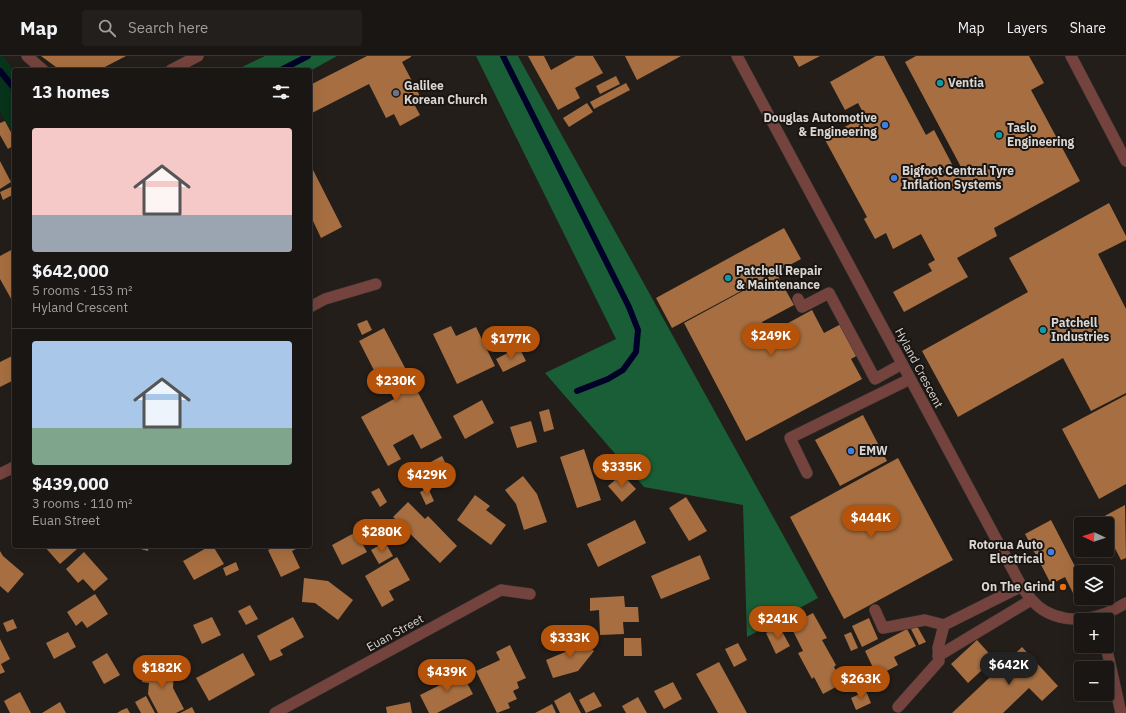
<!DOCTYPE html>
<html lang="en">
<head>
<meta charset="utf-8">
<style>
	body { margin:0; font-family:"IBM Plex Sans",sans-serif; background:#231f1d; color:#f1f3f6; height:100vh; display:flex; flex-direction:column; font-size:15px; white-space:nowrap }
	* { box-sizing:border-box; margin:0 }
	p { font-size:13px; color:#9f9fa0 }
	.icon { flex:none; width:22px; height:22px; fill:none; stroke:currentColor; stroke-width:2; stroke-linecap:round; stroke-linejoin:round }
	.map { position:relative; flex:1; overflow:hidden }
	.sheet { position:absolute; left:12px; top:12px; width:300px; height:480px; display:flex; flex-direction:column; background:#1a1614; border-radius:4px; box-shadow:0 4px 16px #0002,0 0 0 1px #383534 }
	.sheet>* { flex:none }
	.needle { width:26px; rotate:274deg }
	.controls { position:absolute; left:1074px; top:461px; display:grid; gap:8px }
	.controls a { display:grid; place-items:center; width:40px; height:40px; border-radius:4px; background:#1a1614; box-shadow:0 4px 16px #0002,0 0 0 1px #383534; font-size:20px }
	.price { position:absolute; translate:-50% -34px; padding:0 9px; border-radius:14px; background:#b45309; color:#fff; font-size:13px; line-height:26px; filter:drop-shadow(0 1px 2px #0008) }
	.price::after { content:''; position:absolute; left:50%; top:24px; width:12px; height:9px; margin-left:-6px; background:inherit; clip-path:polygon(0 0,100% 0,50% 100%) }
	.price.selected { background:#222; color:#fff }
	ul { padding:0; list-style:none }
	li { display:grid; align-content:center; gap:8px; height:212px; padding:0 20px }
	li+li { border-top:1px solid #383534 }
	li span { display:grid; place-items:center; height:124px; border-radius:4px; color:#555 }
	li>.icon { margin-inline-start:auto }
	span .icon { width:72px; height:72px; fill:#fffc; stroke-width:1 }
	li b { font-size:17px }
	h2 { display:flex; justify-content:space-between; align-items:center; height:48px; padding:0 20px; font-size:17px }
	header { display:flex; align-items:center; gap:24px; box-sizing:border-box; height:56px; padding:0 20px; background:#1a1614; border-bottom:1px solid #383534 }
	header strong { font-size:19px }
	nav { display:flex; gap:22px; margin-inline-start:auto; font-size:14px }
	.search { width:280px; height:36px; background:#231f1d; display:flex; align-items:center; gap:10px; box-sizing:border-box; padding:0 14px; border-radius:4px; color:#9f9fa0; font-size:15px }
	.map>svg:first-child { display:block }
	.green { fill:#07341a }
	.forest { fill:#195e36 }
	.lines { fill:none; stroke-linecap:round; stroke-linejoin:round }
	.stream { stroke:#000029; stroke-width:6 }
	.building { fill:#a76f41 }
	.service-casing { stroke:#3c3834; stroke-width:12 }
	.minor-casing { stroke:#3c3834; stroke-width:12 }
	.service { stroke:#74433d; stroke-width:11 }
	.minor { stroke:#74433d; stroke-width:11 }
	.culture-dot { fill:#0f9aa8; stroke:#1a1511; stroke-width:1.5 }
	.worship-dot { fill:#6b7280; stroke:#1a1511; stroke-width:1.5 }
	.shop-dot { fill:#3f7fe0; stroke:#1a1511; stroke-width:1.5 }
	.food-dot { fill:#e8710a; stroke:#1a1511; stroke-width:1.5 }
	.labels { text-anchor:middle; stroke-width:4; stroke-linejoin:round; paint-order:stroke }
	.poi-label { font-size:12px; font-weight:bold; fill:#d9d6d3; stroke:#1a1511; text-anchor:start }
	.street-label { font-size:12px; fill:#d9d6d3; stroke:#1a1511 }
</style>
</head>
<body>
<header>
<strong>Map</strong>
<div class="search"><svg class="icon" aria-label="search" viewBox="0 0 24 24"><circle cx="10" cy="10" r="6"/><path d="M15 15l6 6"/></svg>Search here</div>
<nav><a>Map</a><a>Layers</a><a>Share</a></nav>
</header>
<div class="map">
<svg width="1126" height="657" viewBox="0 0 1126 657">
	<rect width="100%" height="100%" fill="#231e1a"/>
	<polygon class="green" points="0,0 3,0 14,14 14,78 0,56"/>
	<g class="forest">
		<polygon points="265,0 337,0 310,15 236,14"/>
		<polygon points="476,0 518,0 818,542 747,581 743,449 644,431 545,317 616,283"/>
	</g>
	<g class="lines">
		<g class="stream">
			<polyline points="503,0 629,251 638,274 636,296 623,314 608,323 577,335"/>
			<polyline points="281,14 308,0"/>
			<polyline points="0,15 14,32"/>
		</g>
	</g>
	<g class="building">
		<polygon points="41,0 126,0 99,14 60,14"/>
		<polygon points="367,0 411,0 411,1 402,6 422,44 414,48 420,59 400,70 394,58 386,62 369,28 310,58 310,29"/>
		<polygon points="528,0 544,0 551,14 576,0 593,0 603,17 575,32 580,42 558,54"/>
		<polygon points="625,0 681,0 637,24"/>
		<polygon points="793,0 820,0 799,11"/>
		<polygon points="876,0 884,0 926,79 934,74 954,112 941,119 942,121 961,111 905,6 916,0 1029,0 1044,27 1031,34 1080,125 994,172 997,180 957,202 968,221 904,256 893,236 932,215 928,208 935,204 921,178 893,193 886,177 875,183 864,163 867,161 824,82 865,60 858,47 845,54 830,26"/>
		<polygon points="616,20 620,28 600,38 596,30"/>
		<polygon points="626,27 630,34 594,53 590,46"/>
		<polygon points="587,47 593,56 569,71 563,62"/>
		<polygon points="5,65 14,82 14,89 8,93 0,79 0,67"/>
		<polygon points="0,105 11,126 0,133"/>
		<polygon points="310,108 342,171 321,182 313,165 310,167"/>
		<polygon points="13,130 14,138 3,144 0,136"/>
		<polygon points="1109,147 1126,180 1126,184 1098,198 1126,253 1126,337 1091,355 1063,302 958,361 922,295 1028,236 1009,202"/>
		<polygon points="784,172 801,203 672,272 656,242"/>
		<polygon points="13,193 14,194 14,248 0,223 0,200"/>
		<polygon points="776,217 794,249 762,266 768,278 812,254 824,277 841,268 858,299 851,303 862,323 746,385 684,267"/>
		<polygon points="367,264 372,274 362,279 357,268"/>
		<polygon points="451,270 456,280 476,271 495,310 457,328 433,278"/>
		<polygon points="384,272 442,382 421,393 413,378 393,389 401,403 388,410 361,361 394,343 385,326 381,328 359,285"/>
		<polygon points="519,291 526,305 503,316 496,303"/>
		<polygon points="14,299 14,324 0,331 0,306"/>
		<polygon points="1126,339 1126,428 1099,443 1062,373"/>
		<polygon points="482,344 494,367 465,383 453,360"/>
		<polygon points="549,353 554,373 544,376 539,356"/>
		<polygon points="863,359 887,405 840,430 815,384"/>
		<polygon points="531,365 537,386 517,392 510,371"/>
		<polygon points="584,393 601,444 577,452 560,401"/>
		<polygon points="442,400 451,419 437,427 427,408"/>
		<polygon points="898,402 953,504 844,563 790,461"/>
		<polygon points="420,410 428,425 419,430 411,415"/>
		<polygon points="622,418 636,433 622,446 608,430"/>
		<polygon points="523,420 537,438 547,466 524,474 516,448 505,434"/>
		<polygon points="379,432 387,446 380,451 371,436"/>
		<polygon points="428,432 434,445 426,449 420,436"/>
		<polygon points="475,439 490,450 486,454 506,469 491,489 457,464"/>
		<polygon points="686,441 707,475 689,485 669,452"/>
		<polygon points="408,446 425,463 428,460 457,490 440,507 393,461"/>
		<polygon points="1125,449 1126,502 1121,504 1107,477 1107,468 1102,468 1099,463"/>
		<polygon points="635,464 646,487 598,511 587,488"/>
		<polygon points="1051,464 1081,522 1081,532 1073,537 1065,521 1051,528 1025,478"/>
		<polygon points="356,476 367,496 342,509 332,489"/>
		<polygon points="385,486 393,500 379,508 371,494"/>
		<polygon points="44,490 74,490 77,493 60,508"/>
		<polygon points="130,490 149,490 148,495"/>
		<polygon points="210,490 213,490 224,508 194,524 183,505"/>
		<polygon points="277,490 297,490 298,492 292,495 300,512 281,521 268,494"/>
		<polygon points="0,495 3,500 24,518 8,537 0,530"/>
		<polygon points="84,496 108,523 94,535 83,523 78,527 66,513"/>
		<polygon points="700,499 710,523 661,543 651,520"/>
		<polygon points="397,501 410,524 389,535 394,544 382,551 365,520"/>
		<polygon points="236,506 239,514 226,520 223,512"/>
		<polygon points="304,522 328,525 353,544 338,564 315,547 302,546"/>
		<polygon points="95,538 108,558 87,572 82,565 76,570 67,556"/>
		<polygon points="624,540 625,551 638,551 639,566 623,566 624,578 600,579 599,554 590,555 590,542"/>
		<polygon points="250,549 258,563 246,569 238,555"/>
		<polygon points="813,557 827,582 822,584 836,609 834,611 843,627 823,638 814,621 812,623 798,597 803,595 790,569"/>
		<polygon points="212,561 221,579 202,588 193,569"/>
		<polygon points="293,561 304,581 280,594 283,599 270,605 257,580"/>
		<polygon points="869,562 878,583 862,591 852,570"/>
		<polygon points="13,563 17,572 7,576 3,567"/>
		<polygon points="779,570 790,590 776,598 766,577"/>
		<polygon points="917,570 926,586 919,589 911,573"/>
		<polygon points="907,573 916,590 894,601 898,609 877,620 865,595"/>
		<polygon points="68,576 76,591 54,603 46,587"/>
		<polygon points="851,576 858,592 851,595 844,579"/>
		<polygon points="578,581 594,595 578,615 553,622 546,604 565,596"/>
		<polygon points="624,582 641,582 642,600 624,600"/>
		<polygon points="0,583 10,603 1,608 5,616 0,618"/>
		<polygon points="977,584 994,603 968,627 951,608"/>
		<polygon points="738,587 747,604 734,611 725,593"/>
		<polygon points="510,589 526,622 517,626 519,632 513,635 517,643 508,647 510,652 497,657 476,615 500,604 496,596"/>
		<polygon points="1022,591 1058,630 1042,645 1029,632 1003,657 952,657"/>
		<polygon points="107,597 120,619 104,628 92,606"/>
		<polygon points="243,597 255,619 209,645 196,622"/>
		<polygon points="719,606 747,657 718,657 696,618"/>
		<polygon points="143,610 174,612 173,632 184,653 176,657 158,657 148,638 149,627 142,626"/>
		<polygon points="460,614 473,638 437,657 429,657 420,639 444,627 442,624"/>
		<polygon points="673,626 682,643 664,653 654,635"/>
		<polygon points="866,635 871,647 856,654 851,642"/>
		<polygon points="20,636 31,657 10,657 4,645"/>
		<polygon points="570,636 581,657 560,657 554,645"/>
		<polygon points="594,636 602,650 586,657 579,644"/>
		<polygon points="146,640 155,657 141,657 135,646"/>
		<polygon points="638,641 647,657 626,657 622,650"/>
		<polygon points="60,646 66,657 42,657"/>
		<polygon points="410,646 412,657 387,657 386,651"/>
		<polygon points="552,648 556,657 535,657"/>
		<polygon points="192,651 195,657 180,657"/>
		<polygon points="127,652 130,657 117,657 122,654"/>
	</g>
	<g class="lines">
		<g class="service-casing">
			<g id="service">
				<polyline points="27,0 43,14"/>
				<polyline points="171,14 198,0"/>
				<polyline points="798,243 802,251 829,237 875,323 902,308"/>
				<polyline points="807,417 790,382 910,323"/>
				<polyline points="875,554 883,572 925,564 944,569 1022,530"/>
				<polyline points="1106,590 1121,657"/>
				<polyline points="938,600 1031,544"/>
				<polyline points="898,651 939,605 938,592 944,569"/>
			</g>
		</g>
		<g class="minor-casing">
			<g id="minor">
				<path d="M737,0L1016,520C1020,528 1025,536 1031,543C1049,565 1079,567 1104,558C1112,555 1119,551 1126,547"/>
				<polyline points="1071,0 1126,105"/>
				<polyline points="310,251 325,243 376,228"/>
				<polyline points="0,418 14,411"/>
				<polyline points="275,657 501,534 530,538"/>
			</g>
		</g>
		<use href="#service" class="service"/>
		<use href="#minor" class="minor"/>
	</g>
	<g class="culture-dot">
		<circle cx="940" cy="27" r="4"/>
		<circle cx="999" cy="79" r="4"/>
		<circle cx="728" cy="222" r="4"/>
		<circle cx="1043" cy="274" r="4"/>
	</g>
	<circle class="worship-dot" cx="396" cy="37" r="4"/>
	<g class="shop-dot">
		<circle cx="885" cy="69" r="4"/>
		<circle cx="894" cy="122" r="4"/>
		<circle cx="851" cy="395" r="4"/>
		<circle cx="1051" cy="496" r="4"/>
	</g>
	<circle class="food-dot" cx="1063" cy="531" r="4"/>
	<g class="labels">
		<g class="poi-label">
			<text x="948" y="31">Ventia</text>
			<text x="404" y="34">Galilee<tspan x="404" dy="14">Korean Church</tspan></text>
			<text x="877" y="66" text-anchor="end">Douglas Automotive<tspan x="877" dy="14">&amp; Engineering</tspan></text>
			<text x="1007" y="76">Taslo<tspan x="1007" dy="14">Engineering</tspan></text>
			<text x="902" y="119">Bigfoot Central Tyre<tspan x="902" dy="14">Inflation Systems</tspan></text>
			<text x="736" y="219">Patchell Repair<tspan x="736" dy="14">&amp; Maintenance</tspan></text>
			<text x="1051" y="271">Patchell<tspan x="1051" dy="14">Industries</tspan></text>
			<text x="859" y="399">EMW</text>
			<text x="1043" y="493" text-anchor="end">Rotorua Auto<tspan x="1043" dy="14">Electrical</tspan></text>
			<text x="1055" y="535" text-anchor="end">On The Grind</text>
		</g>
		<g class="street-label">
			<text transform="translate(919 312) rotate(62)" y="4">Hyland Crescent</text>
			<text transform="translate(395 577) rotate(-29)" y="4">Euan Street</text>
		</g>
	</g>
</svg>
<div class="controls">
<a><svg class="needle" viewBox="-14 -14 28 28"><path d="M0-13l5 13h-10z" fill="#e53935"/><path d="M0 13l5-13h-10z" fill="#9f9fa0"/></svg></a>
<a><svg class="icon" aria-label="layers" viewBox="0 0 24 24"><path d="M12 4l9 5-9 5-9-5zM3 14l9 5 9-5"/></svg></a>
<a>+</a>
<a>−</a>
</div>
<b class="price" style="left:771px;top:301px">$249K</b>
<b class="price" style="left:511px;top:304px">$177K</b>
<b class="price" style="left:396px;top:346px">$230K</b>
<b class="price" style="left:622px;top:432px">$335K</b>
<b class="price" style="left:427px;top:440px">$429K</b>
<b class="price" style="left:871px;top:483px">$444K</b>
<b class="price" style="left:382px;top:497px">$280K</b>
<b class="price" style="left:778px;top:584px">$241K</b>
<b class="price" style="left:570px;top:603px">$333K</b>
<b class="price selected" style="left:1009px;top:630px">$642K</b>
<b class="price" style="left:162px;top:633px">$182K</b>
<b class="price" style="left:447px;top:637px">$439K</b>
<b class="price" style="left:861px;top:644px">$263K</b>
<section class="sheet">
<h2>13 homes<svg class="icon" aria-label="filters" viewBox="0 0 24 24"><path d="M4 7h16M4 17h16"/><circle cx="9" cy="7" r="2"/><circle cx="15" cy="17" r="2"/></svg></h2>
<ul>
<li><span style="background:linear-gradient(#f6c9c9 70%,#9aa5b1 0)"><svg class="icon" aria-label="home" viewBox="0 0 24 24"><path d="M3 11l9-7 9 7M6 9v11h12V9"/></svg></span><div><b>$642,000</b><p>5 rooms · 153 m²</p><p>Hyland Crescent</p></div></li>
<li><span style="background:linear-gradient(#a9c7e8 70%,#7fa58c 0)"><svg class="icon" aria-label="home" viewBox="0 0 24 24"><path d="M3 11l9-7 9 7M6 9v11h12V9"/></svg></span><div><b>$439,000</b><p>3 rooms · 110 m²</p><p>Euan Street</p></div></li>
</ul>
</section>
</div>
</body>
</html>
